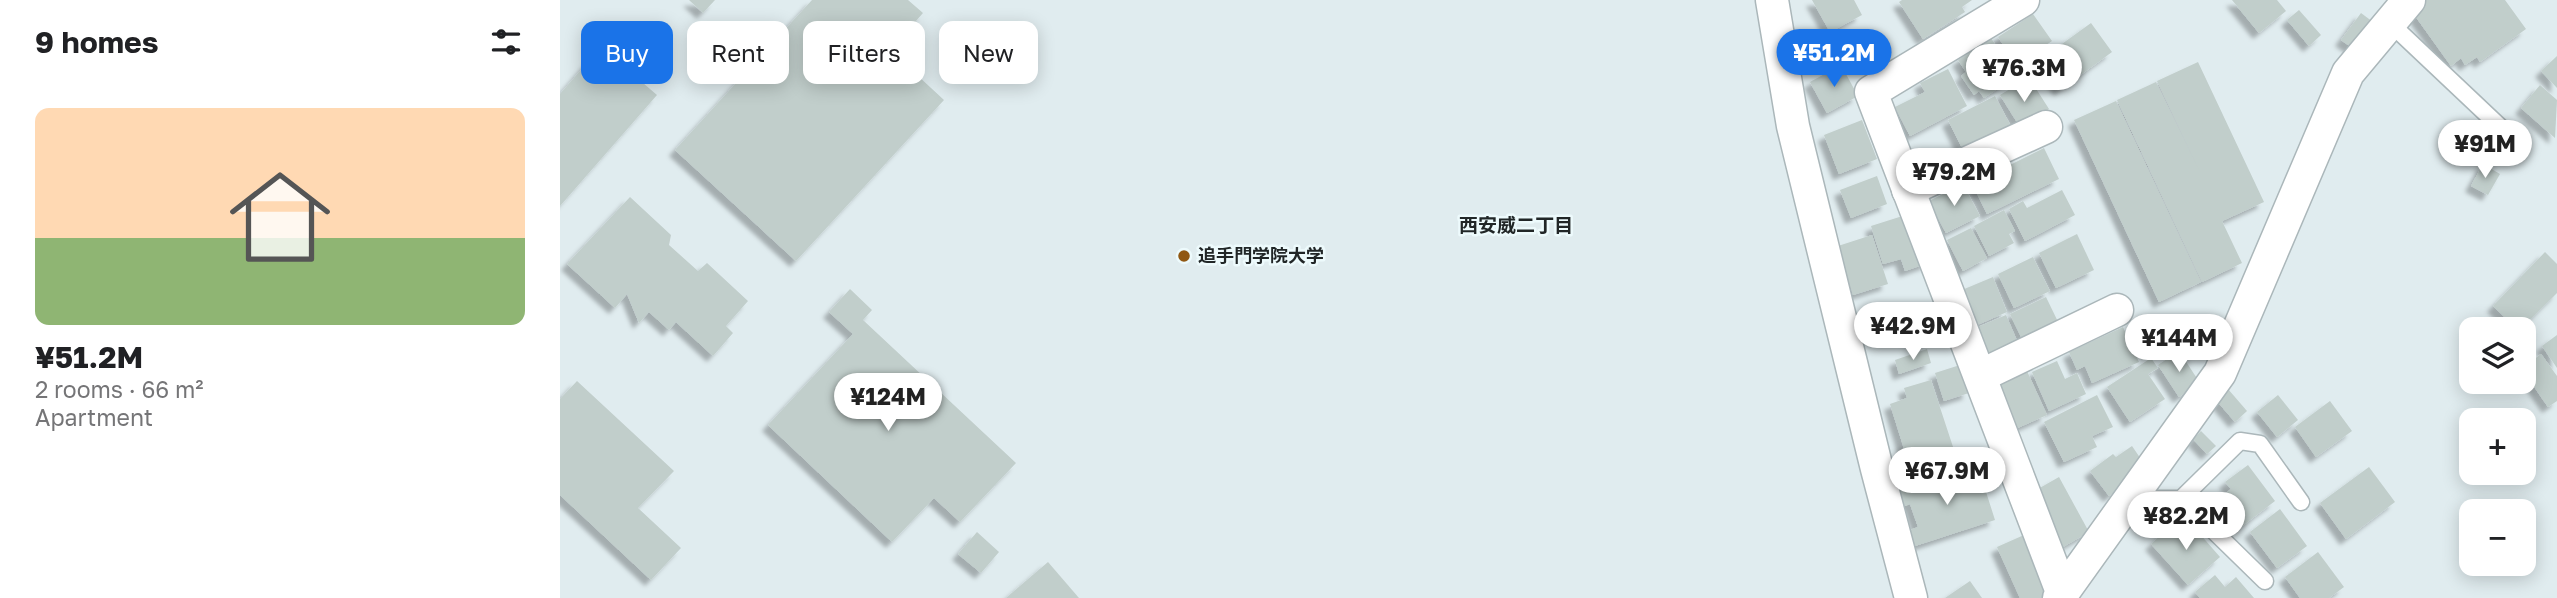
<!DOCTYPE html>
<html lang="en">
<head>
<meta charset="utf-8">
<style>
	body { margin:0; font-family:"Golos Text","Noto Sans JP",sans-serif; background:#f6f6f6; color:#202124; height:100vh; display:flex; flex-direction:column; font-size:26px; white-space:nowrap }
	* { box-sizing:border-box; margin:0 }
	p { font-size:23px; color:#757577 }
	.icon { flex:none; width:38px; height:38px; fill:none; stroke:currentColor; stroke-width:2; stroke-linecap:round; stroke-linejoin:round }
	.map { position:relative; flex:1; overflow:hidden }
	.side { display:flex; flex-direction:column; background:#fff; width:560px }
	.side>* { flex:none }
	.banner { position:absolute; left:21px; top:21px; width:665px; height:63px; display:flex; gap:14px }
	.buttons { position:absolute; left:1899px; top:317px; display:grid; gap:14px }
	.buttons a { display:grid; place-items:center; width:77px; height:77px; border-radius:14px; background:#fff; box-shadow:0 4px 18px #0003; font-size:35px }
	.price { position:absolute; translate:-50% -60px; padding:0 16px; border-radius:24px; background:#fff; color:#222; font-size:23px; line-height:46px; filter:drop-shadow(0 2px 4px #0008) }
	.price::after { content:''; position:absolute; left:50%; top:42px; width:21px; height:16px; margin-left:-10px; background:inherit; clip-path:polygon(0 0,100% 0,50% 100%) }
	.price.selected { background:#1a73e8; color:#fff }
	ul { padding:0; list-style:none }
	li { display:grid; align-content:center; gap:14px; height:371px; padding:0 35px }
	li span { display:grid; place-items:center; height:217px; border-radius:14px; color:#555 }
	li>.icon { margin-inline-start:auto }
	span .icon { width:126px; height:126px; fill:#fffc; stroke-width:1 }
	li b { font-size:30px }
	h2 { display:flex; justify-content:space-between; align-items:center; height:84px; padding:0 35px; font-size:30px }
	.chip { padding:0 24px; border-radius:14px; background:#fff; box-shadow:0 4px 18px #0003; font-size:24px; line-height:63px }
	.chip.selected { background:#1a73e8; color:#fff }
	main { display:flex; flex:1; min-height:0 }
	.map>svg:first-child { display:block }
	.building { fill:#c1cecb; filter:url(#shadow) }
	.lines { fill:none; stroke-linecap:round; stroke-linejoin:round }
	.lane-casing { stroke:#abb7ba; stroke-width:19 }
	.street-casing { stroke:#abb7ba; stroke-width:35 }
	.lane { stroke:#fff; stroke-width:16 }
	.street { stroke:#fff; stroke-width:32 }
	.poi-dot { fill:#905712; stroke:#edfafc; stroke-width:2.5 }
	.labels { text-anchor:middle; stroke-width:5; stroke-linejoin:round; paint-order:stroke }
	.poi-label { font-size:18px; font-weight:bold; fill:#212627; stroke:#edfafc; text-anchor:start }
	.neighbourhood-label { font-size:19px; font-weight:bold; fill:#212627; stroke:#edfafc }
</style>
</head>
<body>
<main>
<section class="side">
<h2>9 homes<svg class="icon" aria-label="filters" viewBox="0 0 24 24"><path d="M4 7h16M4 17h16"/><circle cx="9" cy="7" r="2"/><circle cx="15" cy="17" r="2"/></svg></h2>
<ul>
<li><span style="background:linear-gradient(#ffd9b3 60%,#8fb573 0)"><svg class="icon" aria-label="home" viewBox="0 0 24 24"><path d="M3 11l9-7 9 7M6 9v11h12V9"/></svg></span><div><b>¥51.2M</b><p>2 rooms · 66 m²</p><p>Apartment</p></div></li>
</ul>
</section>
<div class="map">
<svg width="1997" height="598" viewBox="0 0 1997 598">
	<defs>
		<filter id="shadow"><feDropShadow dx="-6" dy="6" stdDeviation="2" flood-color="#0004"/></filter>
	</defs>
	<rect width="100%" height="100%" fill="#e0ecef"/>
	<g class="building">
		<polygon points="129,0 155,0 143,13"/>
		<polygon points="252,0 348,0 363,13 330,50 384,100 236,261 115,150"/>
		<polygon points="1252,0 1294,0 1302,15 1270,32"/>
		<polygon points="1342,0 1412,0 1402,7 1405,12 1363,39 1339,2"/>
		<polygon points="1672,0 1717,0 1726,11 1699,33"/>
		<polygon points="1856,0 1945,0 1966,29 1920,62 1917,57 1905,65 1901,58 1891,66 1848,6"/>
		<polygon points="1739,10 1761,35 1749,46 1727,20"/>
		<polygon points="1801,13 1817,25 1798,52 1781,40"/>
		<polygon points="1473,14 1492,41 1483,47 1487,54 1477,61 1483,70 1467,81 1438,37"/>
		<polygon points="1531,23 1552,52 1500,90 1489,76 1505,63 1495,49"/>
		<polygon points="1431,38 1456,76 1424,98 1419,91 1414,95 1401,76 1406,72 1398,60"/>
		<polygon points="41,47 97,95 0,206 0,94"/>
		<polygon points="1997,56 1997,88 1981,71"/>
		<polygon points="1638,62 1704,202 1662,221 1682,263 1642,282 1557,100 1596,82 1639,170 1597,81"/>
		<polygon points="1281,65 1298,96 1267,113 1250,82"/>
		<polygon points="1388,69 1407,106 1350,136 1335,107 1365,92 1360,83"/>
		<polygon points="1460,83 1464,90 1473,84 1489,109 1460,127 1440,95"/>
		<polygon points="1980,85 1997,100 1995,138 1961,108"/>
		<polygon points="1435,96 1454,132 1406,156 1388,120"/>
		<polygon points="1556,101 1641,282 1599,302 1514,120"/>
		<polygon points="1302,120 1317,159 1279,174 1264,135"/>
		<polygon points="1484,148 1499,179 1427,214 1409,177 1435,165 1438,171"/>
		<polygon points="1923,164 1940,174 1928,195 1911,186"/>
		<polygon points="1317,176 1327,204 1291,218 1280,190"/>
		<polygon points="1403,184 1420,216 1386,233 1369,201"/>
		<polygon points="1502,190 1515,215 1465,241 1449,209 1463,201 1467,208"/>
		<polygon points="70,197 111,235 109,245 138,271 147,263 188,301 166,326 173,333 153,356 116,322 109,330 89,312 79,323 67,294 55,308 7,264"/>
		<polygon points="1444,210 1455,231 1449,234 1454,243 1429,256 1414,226"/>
		<polygon points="1352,213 1368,263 1345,271 1341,259 1323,264 1311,226"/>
		<polygon points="1411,228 1427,258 1403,271 1387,240"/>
		<polygon points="1517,234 1534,270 1496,288 1479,253"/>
		<polygon points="1312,235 1328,284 1293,295 1278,246"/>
		<polygon points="1985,252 1997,264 1997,293 1961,329 1957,329 1933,306"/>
		<polygon points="1473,257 1490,291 1454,308 1438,274"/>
		<polygon points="1433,277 1447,312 1417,325 1402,290"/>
		<polygon points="290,289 312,310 303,320 456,463 400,522 374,498 332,542 208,425 293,334 269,312"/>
		<polygon points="1486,297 1501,328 1465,345 1450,314"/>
		<polygon points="1446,315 1461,350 1433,362 1418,327"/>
		<polygon points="1563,327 1579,362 1532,383 1525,366 1517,370 1509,352"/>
		<polygon points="1997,335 1997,368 1982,346"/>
		<polygon points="1367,349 1371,363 1339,374 1335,360"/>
		<polygon points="1619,351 1640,383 1619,397 1598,365"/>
		<polygon points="1981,354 1997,376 1997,401 1988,407 1964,372 1964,367"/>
		<polygon points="1591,358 1598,368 1588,374 1605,399 1570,422 1547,387"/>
		<polygon points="1497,361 1505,379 1517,373 1526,394 1489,411 1472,372"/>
		<polygon points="1400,365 1409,393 1384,401 1375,373"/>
		<polygon points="1466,369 1487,415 1453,430 1433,384"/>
		<polygon points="1371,380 1395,453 1350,468 1330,404 1347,398 1344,388"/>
		<polygon points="17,381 114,471 78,508 121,548 91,580 0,495 0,399"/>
		<polygon points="1668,389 1687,411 1675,422 1656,400"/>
		<polygon points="1537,395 1553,427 1532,436 1537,447 1504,462 1484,422"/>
		<polygon points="1718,395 1738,420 1717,437 1697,412"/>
		<polygon points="1770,401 1792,431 1756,457 1735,427"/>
		<polygon points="1641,431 1656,446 1647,454 1633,439"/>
		<polygon points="1572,446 1587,468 1549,496 1530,471 1553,454 1556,457"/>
		<polygon points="1688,465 1715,501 1681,527 1659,498 1671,489 1665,482"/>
		<polygon points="1809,467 1835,502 1786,539 1760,503"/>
		<polygon points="1420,473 1435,520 1355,546 1350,530 1358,527 1350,504 1342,507 1337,491 1377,478 1379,487"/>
		<polygon points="1499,477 1529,532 1501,548 1471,493"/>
		<polygon points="1720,509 1747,546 1717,568 1690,532"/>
		<polygon points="1612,525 1620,535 1632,525 1660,557 1628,585 1591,544"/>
		<polygon points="417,532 439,552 421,573 398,554"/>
		<polygon points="1464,535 1492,598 1460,598 1437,547"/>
		<polygon points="1758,552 1784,587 1769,598 1740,598 1725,577"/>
		<polygon points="488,562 519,598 446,598"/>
		<polygon points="1655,575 1665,587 1676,577 1694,598 1640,598 1635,592"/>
		<polygon points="1410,581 1422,598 1385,598"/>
	</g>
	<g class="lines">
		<g class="lane-casing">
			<g id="lane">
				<polyline points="1830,23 1955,141"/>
				<polyline points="1569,499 1621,499 1680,441 1700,444 1741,502"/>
				<polyline points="1621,499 1705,581"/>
			</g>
		</g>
		<g class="street-casing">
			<g id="street">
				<polyline points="1212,0 1233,126 1317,469 1351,598"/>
				<polyline points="1463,0 1311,92 1502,592"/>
				<polyline points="1348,190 1486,127"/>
				<polyline points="1420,376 1557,310"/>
				<polyline points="1499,598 1660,373 1788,73 1849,0"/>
			</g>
		</g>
		<use href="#lane" class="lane"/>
		<use href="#street" class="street"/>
	</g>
	<circle class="poi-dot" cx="624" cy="256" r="7"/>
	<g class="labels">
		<g class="poi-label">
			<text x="638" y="262">追手門学院大学</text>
		</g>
		<g class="neighbourhood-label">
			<text x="956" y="232">西安威二丁目</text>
		</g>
	</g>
</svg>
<div class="buttons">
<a><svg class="icon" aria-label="layers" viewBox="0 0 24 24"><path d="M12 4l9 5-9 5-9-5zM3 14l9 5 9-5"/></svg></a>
<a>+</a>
<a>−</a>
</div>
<b class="price selected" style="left:1274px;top:89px">¥51.2M</b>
<b class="price" style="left:1464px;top:104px">¥76.3M</b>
<b class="price" style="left:1925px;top:180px">¥91M</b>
<b class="price" style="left:1394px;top:208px">¥79.2M</b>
<b class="price" style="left:1353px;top:362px">¥42.9M</b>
<b class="price" style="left:1619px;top:374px">¥144M</b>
<b class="price" style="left:328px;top:433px">¥124M</b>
<b class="price" style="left:1387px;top:507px">¥67.9M</b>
<b class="price" style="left:1626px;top:552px">¥82.2M</b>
<div class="banner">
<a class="chip selected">Buy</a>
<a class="chip">Rent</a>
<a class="chip">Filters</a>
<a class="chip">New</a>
</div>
</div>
</main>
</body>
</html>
